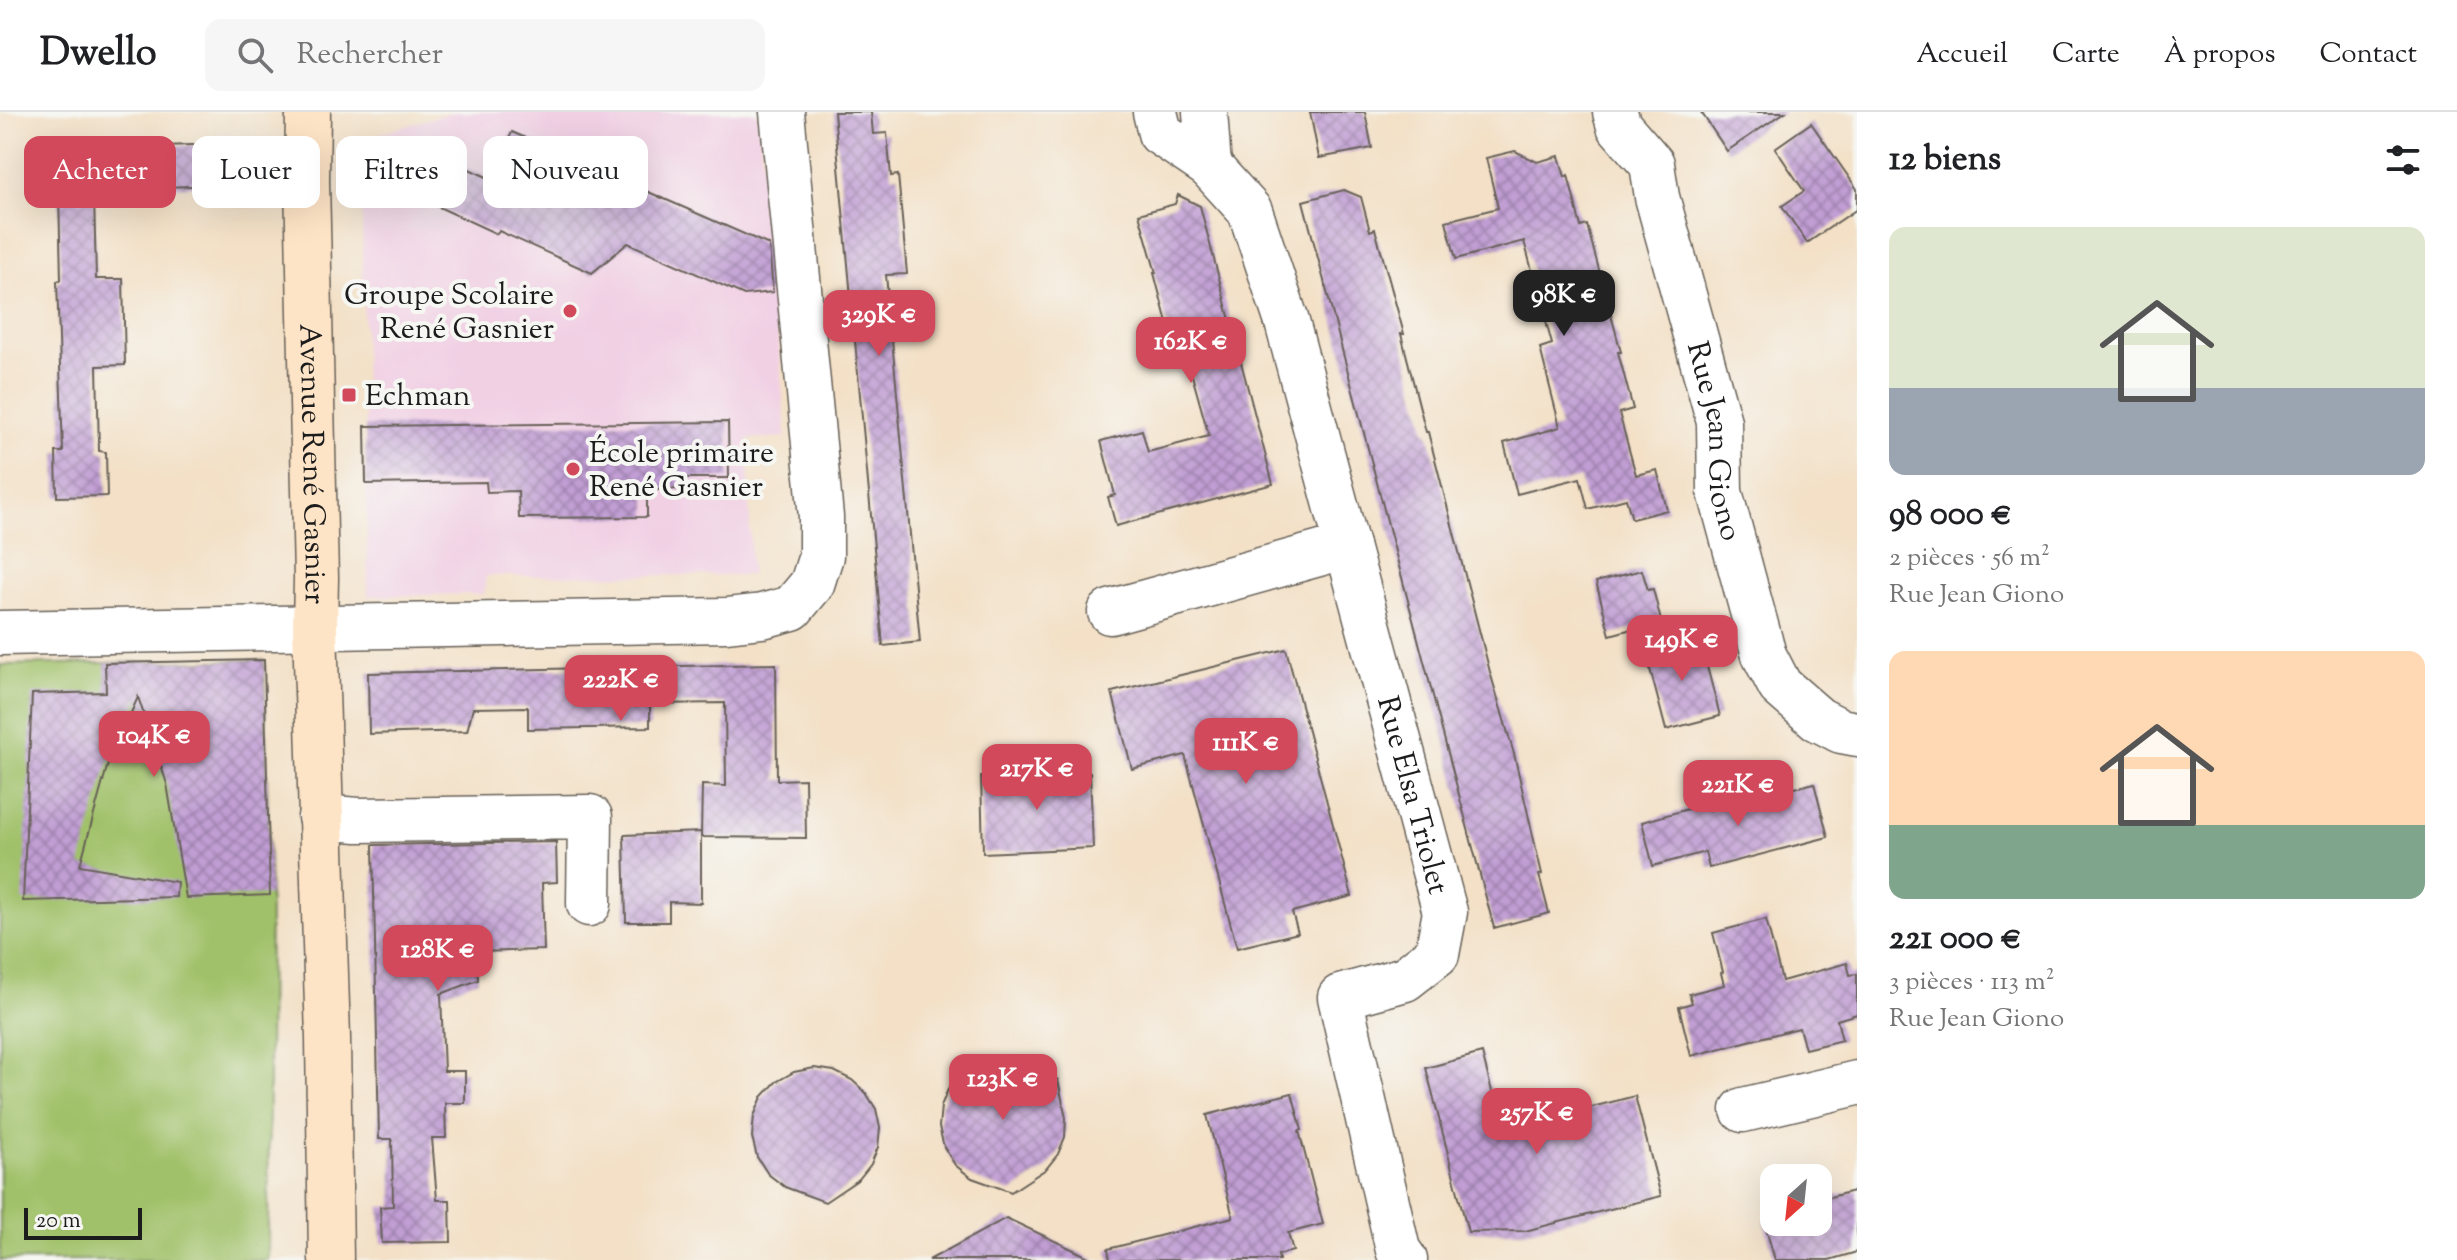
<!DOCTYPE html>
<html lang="fr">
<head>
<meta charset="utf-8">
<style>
	body { margin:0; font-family:"Sorts Mill Goudy",serif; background:#f6f6f6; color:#202124; height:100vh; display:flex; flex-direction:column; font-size:30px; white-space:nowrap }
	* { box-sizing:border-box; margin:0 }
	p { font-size:26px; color:#757577 }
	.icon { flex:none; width:44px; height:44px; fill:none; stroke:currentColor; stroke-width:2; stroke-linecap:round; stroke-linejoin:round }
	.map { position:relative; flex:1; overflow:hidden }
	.side { display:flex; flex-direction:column; background:#fff; width:600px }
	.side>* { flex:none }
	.guide { position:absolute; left:24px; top:24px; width:760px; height:72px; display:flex; gap:16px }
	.needle { width:52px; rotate:207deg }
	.fabs { position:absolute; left:1760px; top:1052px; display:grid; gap:16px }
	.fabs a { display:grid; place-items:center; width:72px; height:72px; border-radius:16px; background:#fff; box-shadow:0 8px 32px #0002; font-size:40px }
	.scale { position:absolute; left:24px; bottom:20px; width:118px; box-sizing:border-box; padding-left:8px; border:4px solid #1c1c1c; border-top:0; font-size:22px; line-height:28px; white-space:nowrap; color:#1c1c1c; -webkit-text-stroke:6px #f6f6f2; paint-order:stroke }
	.price { position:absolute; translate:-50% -68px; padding:0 18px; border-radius:16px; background:#d1495b; color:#fff; font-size:26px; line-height:52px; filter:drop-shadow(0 2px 4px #0008) }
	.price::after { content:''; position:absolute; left:50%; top:48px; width:24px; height:18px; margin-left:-12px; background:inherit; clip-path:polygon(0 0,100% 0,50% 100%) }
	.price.current { background:#222; color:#fff }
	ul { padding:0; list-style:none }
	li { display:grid; align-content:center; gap:16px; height:424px; padding:0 32px }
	li span { display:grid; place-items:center; height:248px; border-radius:16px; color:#555 }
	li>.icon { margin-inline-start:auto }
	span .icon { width:144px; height:144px; fill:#fffc; stroke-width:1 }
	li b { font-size:34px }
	h2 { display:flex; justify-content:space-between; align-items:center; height:96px; padding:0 32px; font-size:34px }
	.pill { padding:0 28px; border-radius:16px; background:#fff; box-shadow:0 8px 32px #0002; font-size:28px; line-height:72px }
	.pill.current { background:#d1495b; color:#fff }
	header { display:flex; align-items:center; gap:48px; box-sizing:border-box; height:112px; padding:0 40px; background:#fff; border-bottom:2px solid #e0e0e0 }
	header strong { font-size:38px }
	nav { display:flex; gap:44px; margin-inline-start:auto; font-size:28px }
	.search { width:560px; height:72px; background:#f6f6f6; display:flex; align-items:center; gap:20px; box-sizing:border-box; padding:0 28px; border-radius:16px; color:#757577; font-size:30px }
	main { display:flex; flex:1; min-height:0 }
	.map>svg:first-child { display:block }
	.built { fill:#f1d0e4 }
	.pitch { fill:#a0c169; stroke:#5e6e42; stroke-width:2 }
	.building { fill:url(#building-cross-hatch) }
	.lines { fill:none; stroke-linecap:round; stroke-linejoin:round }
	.minor-casing { stroke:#676158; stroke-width:47 }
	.secondary-casing { stroke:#676158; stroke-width:47 }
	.minor { stroke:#fff; stroke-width:44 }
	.secondary { stroke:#fee4c6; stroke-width:44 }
	.poi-dot { fill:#d1495b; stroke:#f6f6f2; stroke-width:3 }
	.labels { text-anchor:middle; stroke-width:8; stroke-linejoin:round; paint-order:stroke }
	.poi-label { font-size:30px; fill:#1c1c1c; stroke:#f6f6f2; text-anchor:start }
	.street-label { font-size:30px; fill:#1c1c1c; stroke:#f6f6f2 }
</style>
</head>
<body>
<header>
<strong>Dwello</strong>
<div class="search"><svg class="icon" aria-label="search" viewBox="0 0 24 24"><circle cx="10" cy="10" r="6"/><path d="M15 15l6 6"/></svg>Rechercher</div>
<nav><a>Accueil</a><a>Carte</a><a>À propos</a><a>Contact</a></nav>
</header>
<main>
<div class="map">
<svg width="1857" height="1148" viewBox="0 0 1857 1148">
	<defs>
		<pattern id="building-cross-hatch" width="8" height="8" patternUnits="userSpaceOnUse" patternTransform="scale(2)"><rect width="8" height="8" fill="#c19ed4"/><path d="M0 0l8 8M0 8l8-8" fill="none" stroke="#9c80ab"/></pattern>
	</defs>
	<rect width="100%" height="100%" fill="#f6f6f2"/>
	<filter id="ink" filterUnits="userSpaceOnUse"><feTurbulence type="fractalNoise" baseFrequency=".0125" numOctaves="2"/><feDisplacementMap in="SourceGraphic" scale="16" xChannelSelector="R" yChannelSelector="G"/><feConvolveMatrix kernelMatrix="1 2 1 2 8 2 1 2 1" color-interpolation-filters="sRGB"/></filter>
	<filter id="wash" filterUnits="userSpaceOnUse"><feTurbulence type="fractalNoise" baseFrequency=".006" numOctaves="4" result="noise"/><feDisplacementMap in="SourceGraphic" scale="32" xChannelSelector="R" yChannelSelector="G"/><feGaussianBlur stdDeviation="1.8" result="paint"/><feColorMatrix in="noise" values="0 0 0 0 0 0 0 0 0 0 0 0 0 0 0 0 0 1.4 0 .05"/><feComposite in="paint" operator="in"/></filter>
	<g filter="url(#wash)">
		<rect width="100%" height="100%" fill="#f3e0c6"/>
		<polygon class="built" points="452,0 757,0 766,77 786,325 748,327 751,463 486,464 484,482 368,484 362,102 359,63 379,22"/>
		<polygon class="pitch" points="264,548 270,783 268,1148 0,1148 0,553"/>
		<g id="blocks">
			<g class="building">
				<polygon points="834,0 871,0 873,22 887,21 891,64 898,63 907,162 886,163 920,530 883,534"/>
				<polygon points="1310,0 1365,0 1372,36 1319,46"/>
				<polygon points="1701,0 1785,0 1727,39"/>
				<polygon points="1811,11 1857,77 1857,97 1807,131 1782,94 1804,79 1775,36"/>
				<polygon points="512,20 769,133 773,180 744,183 628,131 592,161 499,119 497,122 387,71 405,28 491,67"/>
				<polygon points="250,31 252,72 164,75 163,34"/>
				<polygon points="51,37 100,37 101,81 94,82 96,167 123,167 125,253 97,254 99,339 106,340 107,384 57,385 56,340 63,340 57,169 61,168 59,82 51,83"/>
				<polygon points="1515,39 1537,50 1559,44 1565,65 1568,63 1581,115 1587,113 1621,240 1618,240 1633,297 1619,301 1636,363 1657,358 1667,398 1632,407 1626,387 1588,397 1580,366 1517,382 1504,331 1560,315 1540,236 1552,232 1524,129 1456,147 1446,109 1498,96 1486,46"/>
				<polygon points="1344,78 1361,85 1370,119 1375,117 1404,222 1401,222 1426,320 1428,320 1490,560 1514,642 1542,762 1539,763 1549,801 1494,816 1303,89"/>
				<polygon points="1178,83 1200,94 1273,372 1116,414 1108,385 1115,383 1101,329 1142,318 1148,340 1209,324 1186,242 1176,245 1154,161 1156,161 1139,102 1175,92"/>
				<polygon points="728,310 729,366 680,366 680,377 647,378 647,405 519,406 518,379 487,380 486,370 366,372 365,314"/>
				<polygon points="1642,458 1648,478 1653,477 1661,509 1610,523 1596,470"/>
				<polygon points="1699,524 1720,604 1666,618 1645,538"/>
				<polygon points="1286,537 1352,784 1292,800 1298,821 1237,836 1185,643 1132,657 1112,580"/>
				<polygon points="264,548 270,783 186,786 167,672 138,585 107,655 80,753 177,770 176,785 23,789 32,582 106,580 105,551"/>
				<polygon points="776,552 777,668 805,667 806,726 701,725 702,673 726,674 725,591 650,592 650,615 528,617 528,595 473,596 467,619 369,622 368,561"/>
				<polygon points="1090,660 1093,736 983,741 981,664"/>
				<polygon points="1814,671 1828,725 1709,756 1705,740 1653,754 1642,710 1709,691 1711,698"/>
				<polygon points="701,720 701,791 669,790 669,810 626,810 624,723"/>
				<polygon points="556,730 557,770 542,771 544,838 477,840 478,868 441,882 444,959 465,959 465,991 445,991 446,1026 432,1026 437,1088 450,1088 451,1130 382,1131 380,1095 393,1094 392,1027 379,1027 373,733"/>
				<polygon points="1766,807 1782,869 1847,851 1850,863 1857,862 1857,902 1837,908 1842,928 1805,937 1799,916 1691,944 1679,895 1692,891 1689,882 1724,873 1721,861 1723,860 1713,821"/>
				<polygon points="1482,941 1502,1018 1635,984 1661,1084 1525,1119 1468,1120 1426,956"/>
				<polygon points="1001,946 1021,949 1058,968 1066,1006 1065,1025 1058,1042 1046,1057 1011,1080 972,1066 955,1053 944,1035 939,1015 941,994 949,975 963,960 981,950"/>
				<polygon points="814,956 834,959 852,968 866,981 876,997 880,1016 878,1035 871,1052 859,1067 825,1090 785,1075 768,1062 757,1045 752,1025 754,1004 762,985 776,970 794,960"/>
				<polygon points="1292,981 1302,1018 1299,1019 1323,1112 1288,1121 1293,1139 1278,1143 1279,1148 1110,1148 1108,1137 1233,1105 1207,1003"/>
				<polygon points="1857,1078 1857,1140 1829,1148 1775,1148 1764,1110 1818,1110 1818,1088"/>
				<polygon points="1006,1106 1095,1148 929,1148"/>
			</g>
		</g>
	</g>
	<g filter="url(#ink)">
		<use href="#blocks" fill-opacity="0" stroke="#676158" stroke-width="2"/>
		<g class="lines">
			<g class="minor-casing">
				<g id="minor">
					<path id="s1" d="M1155,0L1160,21L1209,54L1250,99L1287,210L1445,800L1437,842L1405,867L1340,885L1398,1138L1405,1148"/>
					<polyline points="1205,0 1209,54"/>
					<path id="s2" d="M1615,0L1619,14L1652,52L1657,85L1719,310L1720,380L1764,543L1780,574L1818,607L1841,619L1857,622"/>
					<polyline points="1110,500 1347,434"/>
					<polyline points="0,521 727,508 762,504 792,496 812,472 821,444 821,405 782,0"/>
					<polyline points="320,705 358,708 590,705 589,792"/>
					<polyline points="1743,998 1857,971"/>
				</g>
			</g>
			<g class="secondary-casing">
				<g id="secondary">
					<path id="s3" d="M308,0L307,69L316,466L315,516L328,926L331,1148"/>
				</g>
			</g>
			<use href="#minor" class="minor"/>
			<use href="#secondary" class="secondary"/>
		</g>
	</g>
	<g class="poi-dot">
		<circle cx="570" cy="199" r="8"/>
		<rect x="341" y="275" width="16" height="16" rx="4"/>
		<circle cx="573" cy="357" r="8"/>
	</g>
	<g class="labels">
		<g class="poi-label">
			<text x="554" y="192" text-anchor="end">Groupe Scolaire<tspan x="554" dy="34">René Gasnier</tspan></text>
			<text x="365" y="293">Echman</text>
			<text x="589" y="350">École primaire<tspan x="589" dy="34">René Gasnier</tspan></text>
		</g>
		<g class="street-label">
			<text dy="10" stroke="none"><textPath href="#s2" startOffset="350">Rue Jean Giono</textPath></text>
			<text dy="10" stroke="none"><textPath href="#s3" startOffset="352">Avenue René Gasnier</textPath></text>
			<text dy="10" stroke="none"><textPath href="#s1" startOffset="748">Rue Elsa Triolet</textPath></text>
		</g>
	</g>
</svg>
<div class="fabs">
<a><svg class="needle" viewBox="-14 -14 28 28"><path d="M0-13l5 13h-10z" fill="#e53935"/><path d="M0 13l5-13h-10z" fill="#757577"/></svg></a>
</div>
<div class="scale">20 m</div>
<b class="price current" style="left:1564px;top:226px">98K €</b>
<b class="price" style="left:879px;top:246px">329K €</b>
<b class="price" style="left:1191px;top:273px">162K €</b>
<b class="price" style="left:1682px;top:571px">149K €</b>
<b class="price" style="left:621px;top:611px">222K €</b>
<b class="price" style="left:154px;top:667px">104K €</b>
<b class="price" style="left:1246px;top:674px">111K €</b>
<b class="price" style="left:1037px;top:700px">217K €</b>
<b class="price" style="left:1738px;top:716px">221K €</b>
<b class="price" style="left:438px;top:881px">128K €</b>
<b class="price" style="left:1003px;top:1010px">123K €</b>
<b class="price" style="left:1537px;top:1044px">257K €</b>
<div class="guide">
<a class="pill current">Acheter</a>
<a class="pill">Louer</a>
<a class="pill">Filtres</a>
<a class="pill">Nouveau</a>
</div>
</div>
<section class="side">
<h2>12 biens<svg class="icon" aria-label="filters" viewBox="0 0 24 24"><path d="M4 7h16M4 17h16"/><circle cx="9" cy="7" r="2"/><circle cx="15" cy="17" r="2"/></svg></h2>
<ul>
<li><span style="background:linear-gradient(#dfe7d0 65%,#9aa5b1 0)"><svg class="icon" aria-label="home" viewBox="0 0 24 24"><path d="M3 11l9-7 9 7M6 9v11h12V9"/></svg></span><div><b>98 000 €</b><p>2 pièces · 56 m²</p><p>Rue Jean Giono</p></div></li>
<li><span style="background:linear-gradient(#ffd9b3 70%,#7fa58c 0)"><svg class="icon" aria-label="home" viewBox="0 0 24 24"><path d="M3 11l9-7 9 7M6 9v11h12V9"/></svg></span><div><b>221 000 €</b><p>3 pièces · 113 m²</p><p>Rue Jean Giono</p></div></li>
</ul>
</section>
</main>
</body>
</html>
